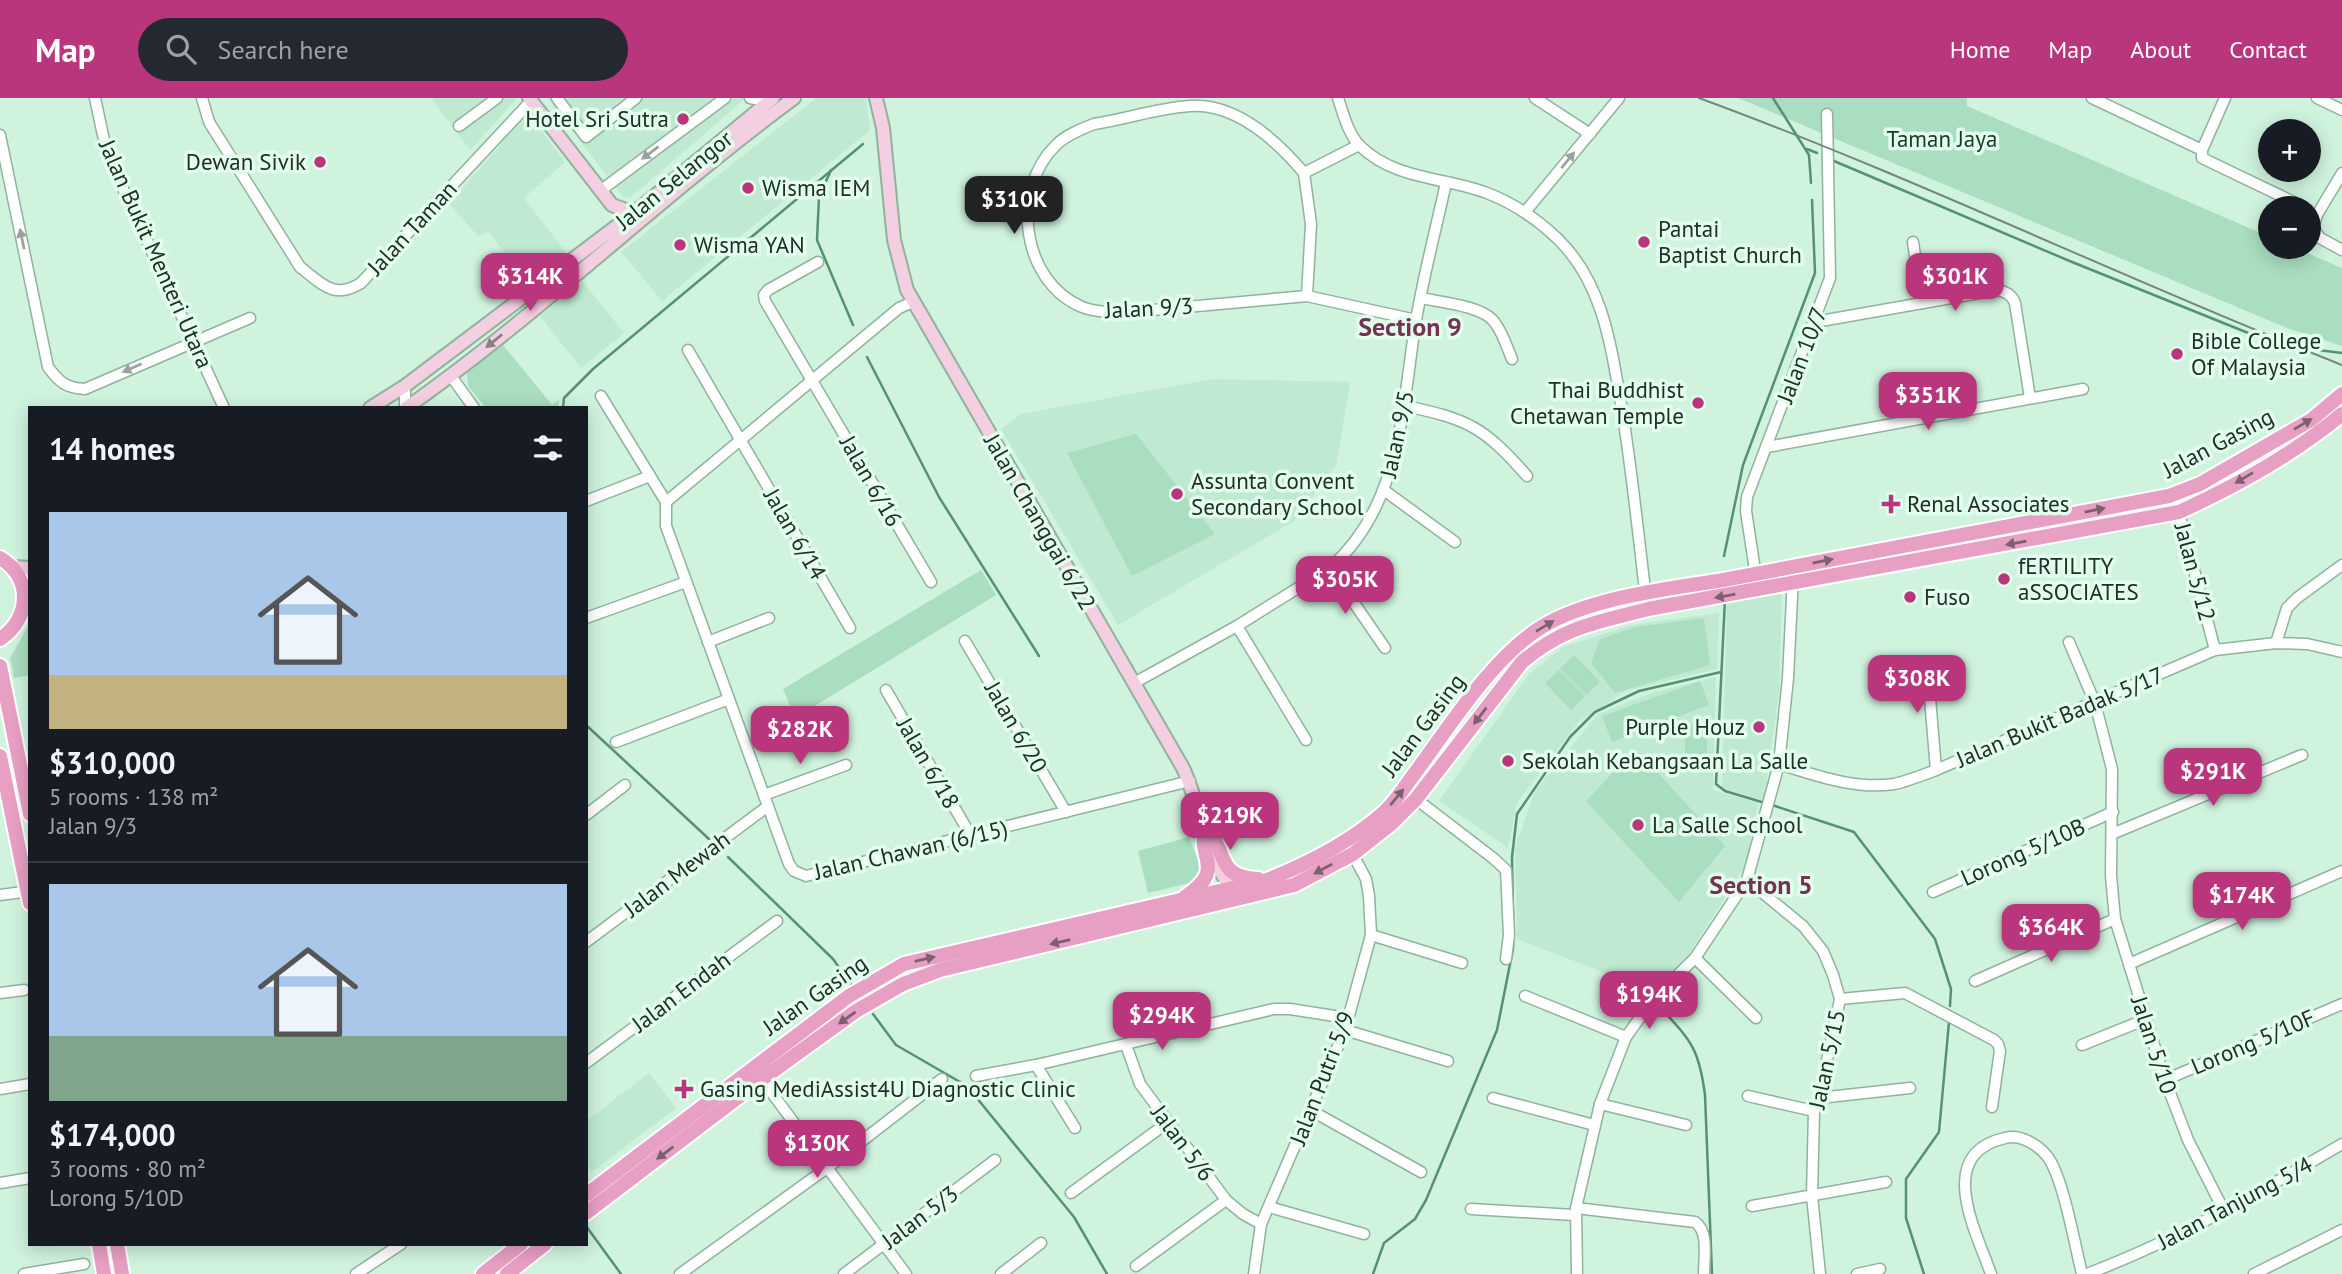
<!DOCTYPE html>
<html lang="en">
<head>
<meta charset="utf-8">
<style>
	body { margin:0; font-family:"PT Sans",sans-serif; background:#242831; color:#f1f3f6; height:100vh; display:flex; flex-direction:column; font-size:26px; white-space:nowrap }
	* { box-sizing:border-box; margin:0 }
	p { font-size:23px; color:#9ea1a6 }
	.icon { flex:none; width:38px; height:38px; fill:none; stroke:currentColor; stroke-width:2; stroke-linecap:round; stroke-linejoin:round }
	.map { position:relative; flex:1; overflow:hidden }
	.details { position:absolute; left:28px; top:308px; width:560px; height:840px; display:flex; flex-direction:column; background:#171b24; border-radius:0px; box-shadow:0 4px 18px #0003 }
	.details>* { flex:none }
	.controls { position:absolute; left:2258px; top:21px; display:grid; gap:14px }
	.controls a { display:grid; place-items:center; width:63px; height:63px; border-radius:50%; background:#171b24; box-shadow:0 4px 18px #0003; font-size:35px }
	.price { position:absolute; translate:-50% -60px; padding:0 16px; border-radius:14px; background:#b9367d; color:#fff; font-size:23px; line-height:46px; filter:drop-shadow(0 2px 4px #0008) }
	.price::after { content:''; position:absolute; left:50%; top:42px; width:21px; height:16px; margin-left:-10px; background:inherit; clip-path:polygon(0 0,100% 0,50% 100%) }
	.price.selected { background:#222; color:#fff }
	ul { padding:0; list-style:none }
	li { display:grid; align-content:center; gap:14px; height:371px; padding:0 21px }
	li+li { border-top:2px solid #363941 }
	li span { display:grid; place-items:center; height:217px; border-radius:0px; color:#555 }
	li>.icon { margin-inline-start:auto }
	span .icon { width:126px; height:126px; fill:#fffc; stroke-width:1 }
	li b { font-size:30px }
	h2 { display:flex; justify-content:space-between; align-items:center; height:84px; padding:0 21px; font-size:30px }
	header { display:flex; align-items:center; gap:42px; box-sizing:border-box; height:98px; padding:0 35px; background:#b9367d; color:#fff }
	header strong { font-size:33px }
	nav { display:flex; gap:38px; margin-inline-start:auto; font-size:24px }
	.search { width:490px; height:63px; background:#242831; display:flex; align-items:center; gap:18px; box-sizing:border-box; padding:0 24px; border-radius:38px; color:#9ea1a6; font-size:26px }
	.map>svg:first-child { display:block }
	.built { fill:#bfead1 }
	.green { fill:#aadec0 }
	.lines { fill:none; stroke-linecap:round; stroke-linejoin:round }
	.stream { stroke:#569272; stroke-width:2.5 }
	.street-casing { stroke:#90b29e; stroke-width:13 }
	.secondary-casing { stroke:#90b29e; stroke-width:16 }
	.primary-casing { stroke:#fff; stroke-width:18 }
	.street { stroke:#fff; stroke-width:10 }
	.secondary { stroke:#f4cfe1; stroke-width:12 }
	.primary { stroke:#e89fc4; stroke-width:14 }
	.tram { stroke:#71887a; stroke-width:2 }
	.oneway { fill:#9ba19e }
	.oneway2 { fill:#8a7f84 }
	.oneway3 { fill:#7b616e }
	.poi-dot { fill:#b9367d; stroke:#e2ffee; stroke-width:2.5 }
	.labels { text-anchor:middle; stroke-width:7; stroke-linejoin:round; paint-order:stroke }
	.poi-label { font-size:23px; fill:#212f27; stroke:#e2ffee; text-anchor:start }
	.park-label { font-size:23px; fill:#173a28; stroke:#e2ffee }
	.street-label { font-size:23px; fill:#212f27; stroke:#e2ffee }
	.quarter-label { font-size:26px; font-weight:bold; fill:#743353; stroke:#e2ffee }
</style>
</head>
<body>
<header>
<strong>Map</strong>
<div class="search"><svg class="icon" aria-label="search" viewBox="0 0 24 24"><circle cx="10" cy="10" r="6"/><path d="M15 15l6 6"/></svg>Search here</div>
<nav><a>Home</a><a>Map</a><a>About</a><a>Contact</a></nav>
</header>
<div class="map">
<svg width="2342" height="1176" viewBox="0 0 2342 1176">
	<rect width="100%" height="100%" fill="#d0f3de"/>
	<g class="built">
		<polygon points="431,0 517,0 517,1 470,52"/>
		<polygon points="547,0 746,0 631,99 624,100"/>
		<polygon points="816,0 866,0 870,32 662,203 621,154"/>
		<polygon points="528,15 565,64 524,100 566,155 528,185 488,132 479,139 449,106"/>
		<polygon points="583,184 624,235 581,270 540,218"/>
		<polygon points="1213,281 1350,284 1336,368 1294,423 1118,527 1001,331 1021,316"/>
		<polygon points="1782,493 1779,594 1764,703 1722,690 1727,503"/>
		<polygon points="1719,515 1717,571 1626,593 1579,623 1517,705 1508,750 1439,703 1529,576 1563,549 1631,527"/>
		<polygon points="1716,579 1713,692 1758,705 1746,767 1689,856 1649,892 1517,841 1515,749 1535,693 1598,616 1654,594"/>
		<polygon points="649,975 676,1010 592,1074 586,1066 586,1023"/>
	</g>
	<g class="green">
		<polygon points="1738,0 1967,0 1967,8 2270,139 2270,149 2293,149 2342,170 2342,248 2287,230"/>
		<polygon points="503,247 552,307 559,302 558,310 486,310 468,288 467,275"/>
		<polygon points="1136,336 1215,436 1132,478 1067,355"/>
		<polygon points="981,472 996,497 795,620 783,591"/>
		<polygon points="1704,520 1710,567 1615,595 1591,565 1600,541 1635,529"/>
		<polygon points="30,525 30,577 14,580 10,560"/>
		<polygon points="1574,557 1600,584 1586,597 1560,571"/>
		<polygon points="1559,572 1585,598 1571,612 1545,585"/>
		<polygon points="1700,583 1709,607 1612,644 1602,618"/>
		<polygon points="1685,626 1707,627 1707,668 1685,668"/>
		<polygon points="1636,651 1725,748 1679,804 1586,703"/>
		<polygon points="1189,739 1202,772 1197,783 1148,795 1138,753"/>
	</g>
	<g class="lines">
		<g class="stream">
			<polyline points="1773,0 1809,57 1811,85"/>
			<polyline points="1807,51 1817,55"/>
			<polyline points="1834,63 2072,164 2278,247 2342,255"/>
			<polyline points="831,72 819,99 817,142 853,227"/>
			<polyline points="867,259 939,399 1039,558"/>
			<polyline points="563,310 564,300 593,271 863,46"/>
			<polyline points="1724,458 1743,367 1815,175 1812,102"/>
			<polyline points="1725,501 1716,686 1725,693 1765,705"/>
			<polyline points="586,627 709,741"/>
			<polyline points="1772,707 1854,734 1935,841 1951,891 1950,908"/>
			<polyline points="728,759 833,861 852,888"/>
			<polyline points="1513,819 1512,759 1517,716 1570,639 1595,614 1639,593 1721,574"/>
			<path d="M1660,909C1691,943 1699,950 1705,997L1712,1176"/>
			<polyline points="873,916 896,947 967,988 1074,1119 1107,1176"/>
			<polyline points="586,1128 621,1176"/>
			<polyline points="1373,1176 1384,1145 1415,1121 1426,1102 1497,932 1513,851 1513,840"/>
			<polyline points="1924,1176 1906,1120 1906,1081 1939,1034 1949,924"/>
		</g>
		<g class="street-casing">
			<g id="street">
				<polyline points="95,0 107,56 224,310"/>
				<path d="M202,0L209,24L300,169C322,186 334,202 361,185L531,3"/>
				<polyline points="557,0 586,39 636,0"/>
				<polyline points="750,0 761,2 773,0"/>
				<path d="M1338,0C1343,15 1348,36 1360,48C1395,82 1444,79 1487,95C1513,105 1538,122 1558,141C1603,185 1611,248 1621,306C1632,371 1638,436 1646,500"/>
				<polyline points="1535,0 1590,36"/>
				<polyline points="2092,0 2202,52"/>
				<polyline points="2225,0 2202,52 2202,60 2304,109"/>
				<polyline points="2317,0 2342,12"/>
				<polyline points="459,28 497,0"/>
				<path d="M0,37L48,269C59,284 66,290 85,291L250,220"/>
				<path d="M1359,47L1304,75C1277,43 1236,5 1190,8C1158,10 1126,21 1094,26C1081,31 1066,37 1056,47C1010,92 1021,183 1082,209C1094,214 1107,214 1120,215L1307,198L1416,222"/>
				<polyline points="1304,75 1311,126 1307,198"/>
				<polyline points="2342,75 2317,117 2313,130 2320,140 2342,152"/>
				<polyline points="600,93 725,0"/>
				<polyline points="1525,114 1619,0"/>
				<polyline points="1913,144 1922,205"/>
				<polyline points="818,164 768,192 764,197 765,203 931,484"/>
				<path d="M1421,200C1440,204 1484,208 1495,225C1503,235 1507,250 1512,261"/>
				<polyline points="913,204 899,210 666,404 666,428 789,766 794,773 806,778 1190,683"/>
				<path d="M1815,224L1996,192C2005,193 2012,197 2015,205L2030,300"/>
				<polyline points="688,252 850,530"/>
				<polyline points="451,278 474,310"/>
				<polyline points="405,288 405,310"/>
				<polyline points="601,298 666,404"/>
				<path d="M1405,308C1468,321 1484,329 1527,378"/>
				<polyline points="1767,349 2083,291"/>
				<polyline points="1385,393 1455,444"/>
				<polyline points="2174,396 2215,552"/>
				<polyline points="586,403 650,378"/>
				<polyline points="1330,470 1385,550"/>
				<polyline points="1758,492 1746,413 1747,399 1830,180 1827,16"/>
				<polyline points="586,520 686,484"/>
				<polyline points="1237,528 1306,642"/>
				<polyline points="965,543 1066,714"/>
				<polyline points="708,544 769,520"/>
				<polyline points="2069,544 2095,605 2112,671 2111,778 2115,821 2165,982 2188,1042 2225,1115"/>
				<polyline points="2276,545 2287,510 2297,500 2342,467"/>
				<path d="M1134,585L1237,528L1330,470C1402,407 1402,308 1416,222C1424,176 1436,130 1446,85"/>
				<polyline points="1877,586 1920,583 1929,588 1936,672"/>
				<polyline points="886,592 971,738"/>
				<polyline points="616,644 729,601"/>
				<path d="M1779,666C1815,677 1855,692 1894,686C1908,683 1923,677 1936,672L2215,552L2276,545L2307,546L2342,554"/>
				<polyline points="764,697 846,667"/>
				<polyline points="1416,701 1493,760 1506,772 1509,837 1506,861"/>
				<polyline points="586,717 625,687"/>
				<polyline points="2112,736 2302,657"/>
				<polyline points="1747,782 1803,828 1823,853 1833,877 1840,901 1819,1000 1814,1013 1812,1098 1820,1176"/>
				<polyline points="1933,794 2113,714"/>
				<polyline points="0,797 30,793"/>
				<polyline points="1371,837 1462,865"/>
				<polyline points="586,844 768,708"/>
				<polyline points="1695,860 1756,920"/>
				<polyline points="2129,866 2342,773"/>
				<polyline points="1975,883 2115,821"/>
				<polyline points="0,895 24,892"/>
				<polyline points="1525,898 1626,939"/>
				<polyline points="1840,901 1905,895 1994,942 1998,946 2000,953 1992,1009"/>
				<polyline points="1345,932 1448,963"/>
				<polyline points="1126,947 1140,986 1226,1102 1243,1116 1261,1126"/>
				<polyline points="2082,947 2144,922"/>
				<polyline points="586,965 777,823"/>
				<polyline points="1036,967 1075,1030"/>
				<polyline points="976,978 1036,967 1274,911 1290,911 1347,920"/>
				<polyline points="760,979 906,1176"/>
				<polyline points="2165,982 2342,906"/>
				<polyline points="0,991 30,986"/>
				<polyline points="1748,998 1814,1013"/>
				<polyline points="1493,1000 1594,1027"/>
				<polyline points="1819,1000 1910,990"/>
				<polyline points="1600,1006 1686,1027"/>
				<polyline points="1312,1013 1421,1074"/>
				<polyline points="0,1085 30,1080"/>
				<polyline points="1071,1095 1167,1025"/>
				<polyline points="1752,1108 1886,1084"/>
				<polyline points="1269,1109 1364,1136"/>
				<path d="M1576,1110L1695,1124C1709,1133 1704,1160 1704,1176"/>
				<polyline points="1471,1111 1574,1117"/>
				<polyline points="1136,1168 1226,1102"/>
				<polyline points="24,1176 84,1166"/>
				<polyline points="356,1176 401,1146"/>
				<polyline points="680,1176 827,1070 942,981"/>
				<polyline points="844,1176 995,1062"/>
				<polyline points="1001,1176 1041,1145"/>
				<polyline points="1254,1176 1261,1126 1345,932 1371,837 1369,798 1366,781 1350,751"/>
				<polyline points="1577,1176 1576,1110 1600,1006 1626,939 1654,900 1695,860 1747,782 1779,666 1788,580 1793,479"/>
				<polyline points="1857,1176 1880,1171"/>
				<path d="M1991,1176C1976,1133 1934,1056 2005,1040C2020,1036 2037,1046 2047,1058C2063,1078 2075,1148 2082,1176"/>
				<path d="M2087,1176C2179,1141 2258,1095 2342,1046"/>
				<polyline points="2254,1176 2342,1132"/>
			</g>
		</g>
		<g class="secondary-casing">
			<g id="secondary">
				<polyline points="529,0 612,107 634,115"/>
				<path d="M876,0L883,30L894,142L907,192L1183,670C1198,701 1213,780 1238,796"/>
				<polyline points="370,310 405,288 634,115 773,0"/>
				<path d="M406,310C541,215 661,98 794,0"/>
				<polyline points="13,469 30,470"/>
			</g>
		</g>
		<g class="primary-casing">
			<g id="primary">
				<path d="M0,460C33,479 31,521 0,541"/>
				<polyline points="0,568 30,716"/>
				<polyline points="0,658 30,805"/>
				<path d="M1205,728C1228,752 1215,780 1258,781"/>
				<path d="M1185,799C1227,770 1197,763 1205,728"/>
				<path d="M586,1097L849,898L904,866L1267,782C1307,766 1350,744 1382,716C1395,705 1405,688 1415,675C1450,628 1491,561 1540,530C1586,501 1664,491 1718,483L2169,398L2200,386L2311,322L2342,296"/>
				<path d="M586,1115L762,981L856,913L903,886L940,872L1294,787L1353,756L1391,726L1416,701L1522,564C1565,528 1595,525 1648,511L2179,414C2236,388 2294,356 2342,316"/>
				<polyline points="99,1146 104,1176"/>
				<polyline points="117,1146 122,1176"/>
				<polyline points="483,1176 521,1146"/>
				<polyline points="507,1176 545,1146"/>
			</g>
		</g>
		<use href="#street" class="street"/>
		<use href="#secondary" class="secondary"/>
		<use href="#primary" class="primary"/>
		<path class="tram" d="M1699,0C1917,80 2126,182 2342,267"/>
	</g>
	<defs><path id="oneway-solid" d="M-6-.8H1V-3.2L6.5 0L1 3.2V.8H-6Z" transform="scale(1.75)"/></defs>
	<g class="oneway">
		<use href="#oneway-solid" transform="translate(650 55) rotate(143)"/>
		<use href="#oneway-solid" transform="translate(1568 62) rotate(-51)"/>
		<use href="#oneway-solid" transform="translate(22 141) rotate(-102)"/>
		<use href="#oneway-solid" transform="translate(132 270) rotate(156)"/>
	</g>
	<use class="oneway2" href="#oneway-solid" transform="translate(494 243) rotate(141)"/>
	<g class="oneway3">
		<use href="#oneway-solid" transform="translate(2303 326) rotate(-31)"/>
		<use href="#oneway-solid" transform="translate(2244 380) rotate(149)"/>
		<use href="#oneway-solid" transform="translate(2095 412) rotate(-11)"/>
		<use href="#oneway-solid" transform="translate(2016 445) rotate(170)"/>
		<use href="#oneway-solid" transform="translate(1823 463) rotate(-11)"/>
		<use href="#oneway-solid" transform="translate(1725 498) rotate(170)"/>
		<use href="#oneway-solid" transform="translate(1545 528) rotate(-31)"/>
		<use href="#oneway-solid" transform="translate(1480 618) rotate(128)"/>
		<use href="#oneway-solid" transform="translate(1397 699) rotate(-51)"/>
		<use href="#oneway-solid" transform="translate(1323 771) rotate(152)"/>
		<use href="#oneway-solid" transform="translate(1060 844) rotate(167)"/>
		<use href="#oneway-solid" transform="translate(925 861) rotate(-13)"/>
		<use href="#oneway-solid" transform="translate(847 920) rotate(145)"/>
		<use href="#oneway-solid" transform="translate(665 1055) rotate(143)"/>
	</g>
	<g class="poi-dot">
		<circle cx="683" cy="21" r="7"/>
		<circle cx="320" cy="64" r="7"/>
		<circle cx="748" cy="90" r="7"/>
		<circle cx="1644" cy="144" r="7"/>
		<circle cx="680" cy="147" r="7"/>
		<circle cx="2177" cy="256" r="7"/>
		<circle cx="1698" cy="305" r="7"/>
		<circle cx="1177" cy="396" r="7"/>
		<path d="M1887.5 395.5h7v7h7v7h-7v7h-7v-7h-7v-7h7z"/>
		<circle cx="2004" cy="481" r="7"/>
		<circle cx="1910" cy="499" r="7"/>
		<circle cx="1759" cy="629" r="7"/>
		<circle cx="1508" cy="663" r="7"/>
		<circle cx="1638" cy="727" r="7"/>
		<path d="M680.5 980.5h7v7h7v7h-7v7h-7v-7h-7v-7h7z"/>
	</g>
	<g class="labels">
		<g class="poi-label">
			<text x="669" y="29" text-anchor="end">Hotel Sri Sutra</text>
			<text x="306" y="72" text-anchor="end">Dewan Sivik</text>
			<text x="762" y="98">Wisma IEM</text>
			<text x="1658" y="139">Pantai<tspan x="1658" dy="26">Baptist Church</tspan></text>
			<text x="694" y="155">Wisma YAN</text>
			<text x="2191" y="251">Bible College<tspan x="2191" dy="26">Of Malaysia</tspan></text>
			<text x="1684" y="300" text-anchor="end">Thai Buddhist<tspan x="1684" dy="26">Chetawan Temple</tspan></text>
			<text x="1191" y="391">Assunta Convent<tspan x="1191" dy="26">Secondary School</tspan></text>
			<text x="1907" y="414">Renal Associates</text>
			<text x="2018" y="476">fERTILITY<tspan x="2018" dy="26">aSSOCIATES</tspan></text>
			<text x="1924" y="507">Fuso</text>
			<text x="1745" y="637" text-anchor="end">Purple Houz</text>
			<text x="1522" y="671">Sekolah Kebangsaan La Salle</text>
			<text x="1652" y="735">La Salle School</text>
			<text x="700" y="999">Gasing MediAssist4U Diagnostic Clinic</text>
		</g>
		<g class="park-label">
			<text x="1942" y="49">Taman Jaya</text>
		</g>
		<g class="street-label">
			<text transform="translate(674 82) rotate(-39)" y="8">Jalan Selangor</text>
			<text transform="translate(412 130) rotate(-47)" y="8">Jalan Taman</text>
			<text transform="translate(156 156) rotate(66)" y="8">Jalan Bukit Menteri Utara</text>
			<text transform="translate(1149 210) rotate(-3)" y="8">Jalan 9/3</text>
			<text transform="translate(1802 257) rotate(-69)" y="8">Jalan 10/7</text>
			<text transform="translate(1397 336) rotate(-78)" y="8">Jalan 9/5</text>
			<text transform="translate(2218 345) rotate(-28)" y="8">Jalan Gasing</text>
			<text transform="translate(871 383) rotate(60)" y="8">Jalan 6/16</text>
			<text transform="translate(1040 424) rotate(60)" y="8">Jalan Changgai 6/22</text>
			<text transform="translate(795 436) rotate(60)" y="8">Jalan 6/14</text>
			<text transform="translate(2195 474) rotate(75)" y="8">Jalan 5/12</text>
			<text transform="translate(2060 619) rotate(-23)" y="8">Jalan Bukit Badak 5/17</text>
			<text transform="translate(1423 627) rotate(-53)" y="8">Jalan Gasing</text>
			<text transform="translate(1016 629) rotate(60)" y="8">Jalan 6/20</text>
			<text transform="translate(928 665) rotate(60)" y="8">Jalan 6/18</text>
			<text transform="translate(911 752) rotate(-13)" y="8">Jalan Chawan (6/15)</text>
			<text transform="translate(2023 754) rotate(-24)" y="8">Lorong 5/10B</text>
			<text transform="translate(677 776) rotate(-37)" y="8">Jalan Mewah</text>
			<text transform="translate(681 894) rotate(-37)" y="8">Jalan Endah</text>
			<text transform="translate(815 897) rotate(-35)" y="8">Jalan Gasing</text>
			<text transform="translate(2253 944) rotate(-23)" y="8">Lorong 5/10F</text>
			<text transform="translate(2154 947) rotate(72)" y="8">Jalan 5/10</text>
			<text transform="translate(1827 961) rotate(-78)" y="8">Jalan 5/15</text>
			<text transform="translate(1322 980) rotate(-69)" y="8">Jalan Putri 5/9</text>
			<text transform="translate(1183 1045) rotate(53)" y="8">Jalan 5/6</text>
			<text transform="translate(2235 1105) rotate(-28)" y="8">Jalan Tanjung 5/4</text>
			<text transform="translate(920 1119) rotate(-37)" y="8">Jalan 5/3</text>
		</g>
		<g class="quarter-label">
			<text x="1410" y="238">Section 9</text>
			<text x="1761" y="796">Section 5</text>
		</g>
	</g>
</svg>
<div class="controls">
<a>+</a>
<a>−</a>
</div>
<b class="price selected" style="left:1014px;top:138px">$310K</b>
<b class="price" style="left:530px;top:215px">$314K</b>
<b class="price" style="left:1955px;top:215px">$301K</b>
<b class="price" style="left:1928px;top:334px">$351K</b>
<b class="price" style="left:1345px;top:518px">$305K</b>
<b class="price" style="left:1917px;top:617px">$308K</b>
<b class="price" style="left:800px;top:668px">$282K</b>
<b class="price" style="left:2213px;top:710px">$291K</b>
<b class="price" style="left:1230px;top:754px">$219K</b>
<b class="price" style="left:2242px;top:834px">$174K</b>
<b class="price" style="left:2051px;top:866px">$364K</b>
<b class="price" style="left:1649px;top:933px">$194K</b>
<b class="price" style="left:1162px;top:954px">$294K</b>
<b class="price" style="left:817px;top:1082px">$130K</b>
<section class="details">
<h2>14 homes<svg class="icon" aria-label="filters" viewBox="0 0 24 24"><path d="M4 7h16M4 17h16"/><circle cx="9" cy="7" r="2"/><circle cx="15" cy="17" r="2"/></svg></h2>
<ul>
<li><span style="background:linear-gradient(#a9c7e8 75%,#c2b280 0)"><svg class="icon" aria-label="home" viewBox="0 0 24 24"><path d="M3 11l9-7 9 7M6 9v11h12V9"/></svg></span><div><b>$310,000</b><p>5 rooms · 138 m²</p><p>Jalan 9/3</p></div></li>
<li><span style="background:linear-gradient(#a9c7e8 70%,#7fa58c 0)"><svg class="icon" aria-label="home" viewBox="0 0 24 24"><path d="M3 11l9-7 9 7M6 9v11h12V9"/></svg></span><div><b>$174,000</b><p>3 rooms · 80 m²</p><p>Lorong 5/10D</p></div></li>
</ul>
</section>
</div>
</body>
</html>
